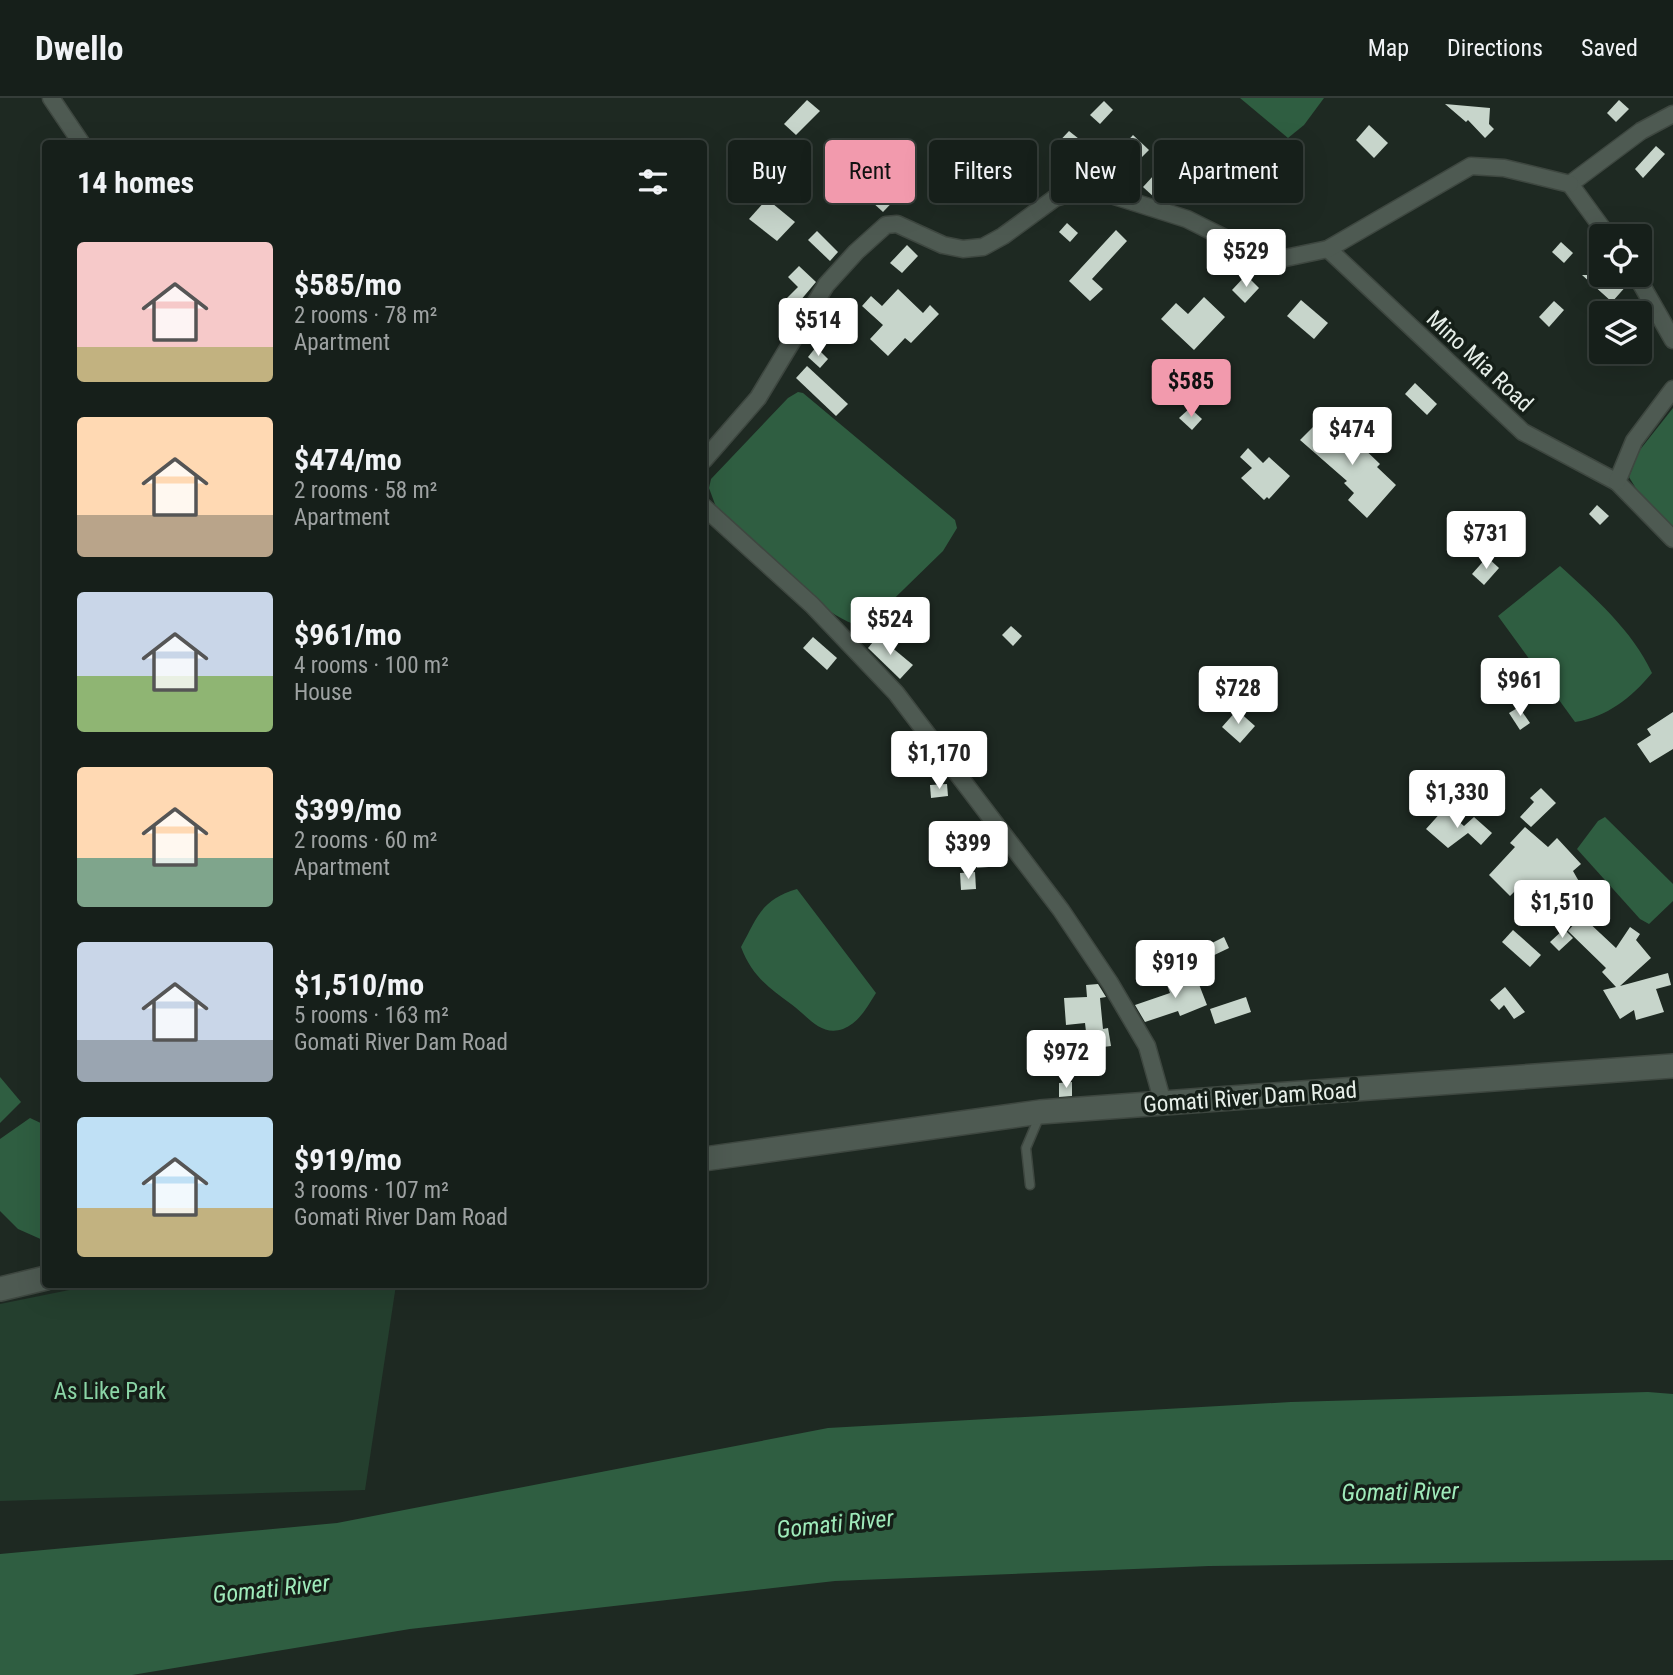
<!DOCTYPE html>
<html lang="en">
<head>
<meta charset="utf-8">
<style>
	body { margin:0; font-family:"Roboto Condensed",sans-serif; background:#232c27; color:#f1f3f6; height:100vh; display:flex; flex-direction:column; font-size:26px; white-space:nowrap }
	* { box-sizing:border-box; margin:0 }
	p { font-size:23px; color:#9ea2a2 }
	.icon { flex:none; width:38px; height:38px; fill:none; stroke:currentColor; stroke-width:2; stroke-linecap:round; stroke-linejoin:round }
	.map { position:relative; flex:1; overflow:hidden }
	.panel { position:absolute; left:42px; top:42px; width:665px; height:1148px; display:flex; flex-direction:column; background:#161f1a; border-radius:7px; box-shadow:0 7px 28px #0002,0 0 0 2px #353d39 }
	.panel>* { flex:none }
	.top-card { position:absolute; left:728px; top:42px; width:665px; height:63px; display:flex; gap:14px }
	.tools { position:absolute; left:1589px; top:126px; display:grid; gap:14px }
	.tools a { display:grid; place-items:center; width:63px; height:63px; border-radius:7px; background:#161f1a; box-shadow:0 7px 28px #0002,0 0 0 2px #353d39; font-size:35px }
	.price { position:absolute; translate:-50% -60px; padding:0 16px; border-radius:7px; background:#fff; color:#222; font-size:23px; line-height:46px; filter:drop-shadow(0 2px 4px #0008) }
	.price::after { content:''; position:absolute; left:50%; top:42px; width:21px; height:16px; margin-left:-10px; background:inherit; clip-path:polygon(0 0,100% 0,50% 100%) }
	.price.selected { background:#f29aad; color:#111 }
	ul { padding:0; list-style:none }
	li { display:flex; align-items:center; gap:21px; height:175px; padding:0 35px }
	li span { display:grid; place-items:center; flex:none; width:196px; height:140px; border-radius:7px; color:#555 }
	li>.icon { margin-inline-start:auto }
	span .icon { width:84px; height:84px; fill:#fffc; stroke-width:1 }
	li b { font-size:30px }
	h2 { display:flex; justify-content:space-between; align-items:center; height:84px; padding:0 35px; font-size:30px }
	.chip { padding:0 24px; border-radius:7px; background:#161f1a; box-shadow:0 7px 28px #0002,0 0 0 2px #353d39; font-size:24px; line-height:63px }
	.chip.selected { background:#f29aad; color:#111 }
	header { display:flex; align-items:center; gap:42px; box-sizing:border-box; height:98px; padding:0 35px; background:#161f1a; border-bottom:2px solid #353d39 }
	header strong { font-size:33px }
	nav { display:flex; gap:38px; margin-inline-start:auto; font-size:24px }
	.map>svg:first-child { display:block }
	.green { fill:#243f2e }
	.water { fill:#2f5e41 }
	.building { fill:#c7d5cb }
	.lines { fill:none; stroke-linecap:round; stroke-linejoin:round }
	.service-casing { stroke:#3e4740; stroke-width:11 }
	.minor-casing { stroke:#3e4740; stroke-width:19 }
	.secondary-casing { stroke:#3e4740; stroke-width:26 }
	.service { stroke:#4e5a52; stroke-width:8 }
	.minor { stroke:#4e5a52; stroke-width:16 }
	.secondary { stroke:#4e5a52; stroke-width:23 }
	.labels { text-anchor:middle; stroke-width:7; stroke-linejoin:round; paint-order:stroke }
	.street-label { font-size:23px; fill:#e7efe9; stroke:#151f18 }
	.park-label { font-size:23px; fill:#8bd5a6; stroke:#151f18 }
	.water-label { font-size:24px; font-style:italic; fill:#9feaba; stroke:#151f18 }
</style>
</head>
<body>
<header>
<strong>Dwello</strong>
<nav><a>Map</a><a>Directions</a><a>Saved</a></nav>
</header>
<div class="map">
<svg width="1673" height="1577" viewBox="0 0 1673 1577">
	<rect width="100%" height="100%" fill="#1e2922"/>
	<polygon class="green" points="99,1186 396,1187 365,1392 0,1403 0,1206"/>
	<g class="water">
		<polygon points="1240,0 1324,0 1304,27 1288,40"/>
		<path d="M798,294L803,295L955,422L957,430L943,453L865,529C822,523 748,440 716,409L709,390L711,381L788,300Z"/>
		<polygon points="1673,310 1673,434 1643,402 1629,379 1639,353"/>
		<path d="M1560,468C1594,499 1632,532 1652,575C1631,600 1607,619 1575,624L1498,518Z"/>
		<polygon points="1605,719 1673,786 1673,803 1649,826 1640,821 1577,751 1598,723"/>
		<path d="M797,791L876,895C867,909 859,925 843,931C820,939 807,917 791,906C768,889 752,878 741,849C758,818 761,802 797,791Z"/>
		<polygon points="0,979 21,1004 0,1025"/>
		<polygon points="30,1020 45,1027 45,1143 18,1131 0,1113 0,1041"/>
		<polygon points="1648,1294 1673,1296 1673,1462 1209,1468 835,1483 410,1531 132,1577 0,1577 0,1456 337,1425 828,1330 1291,1304"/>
	</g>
	<g class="building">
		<polygon points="807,2 820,13 796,37 784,26"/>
		<polygon points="1619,2 1629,11 1616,24 1607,15"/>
		<polygon points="1104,3 1113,12 1100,26 1090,17"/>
		<polygon points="1445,6 1490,10 1489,26 1494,31 1485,40 1468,22 1466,24"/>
		<polygon points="1369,27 1388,45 1374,60 1356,42"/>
		<polygon points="1069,33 1103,60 1085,79 1055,48"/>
		<polygon points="1133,37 1149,52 1137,64 1122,49"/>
		<polygon points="1257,46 1266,53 1248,74 1239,66"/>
		<polygon points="1656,48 1665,56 1643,80 1635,71"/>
		<polygon points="879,71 903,93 883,114 859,92"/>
		<polygon points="1154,77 1166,88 1155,100 1143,89"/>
		<polygon points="1176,82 1185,90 1171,105 1161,97"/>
		<polygon points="767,101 795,124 777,143 749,121"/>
		<polygon points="1067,125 1078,135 1070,144 1059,134"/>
		<polygon points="1116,132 1127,143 1092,181 1103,191 1090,203 1069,183"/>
		<polygon points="817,133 838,154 830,163 808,142"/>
		<polygon points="1561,144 1573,155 1564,165 1552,154"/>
		<polygon points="907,147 918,158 902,175 890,165"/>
		<polygon points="1601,163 1601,177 1618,177 1628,186 1612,204 1582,177 1589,177"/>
		<polygon points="799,168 816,184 789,216 780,207 798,189 788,179"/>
		<polygon points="1246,177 1259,190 1245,205 1232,192"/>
		<polygon points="898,191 923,215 930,207 939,216 911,245 905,240 888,258 870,241 883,227 862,208 871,198 882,208"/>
		<polygon points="1204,199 1225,219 1194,252 1161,221 1176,205 1188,216"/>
		<polygon points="1301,202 1328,225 1314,241 1287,218"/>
		<polygon points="1554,203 1564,212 1549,229 1539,219"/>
		<polygon points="816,249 828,261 820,270 808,259"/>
		<polygon points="807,268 848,306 836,318 796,280"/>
		<polygon points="1415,285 1437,306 1427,317 1405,296"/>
		<polygon points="1190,310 1202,321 1192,332 1179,320"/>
		<polygon points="1316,326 1336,345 1354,327 1364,336 1357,344 1380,366 1377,369 1396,387 1367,420 1348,402 1354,395 1344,385 1347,383 1300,342"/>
		<polygon points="1248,350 1263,365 1269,359 1290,378 1269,401 1267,399 1264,402 1241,380 1252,370 1240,359"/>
		<polygon points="1597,407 1609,418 1600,427 1589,416"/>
		<polygon points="1487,459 1499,470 1484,487 1472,476"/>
		<polygon points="1011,528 1022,538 1013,548 1002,537"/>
		<polygon points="878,538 913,567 900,581 868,550"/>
		<polygon points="813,539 837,560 827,572 803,550"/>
		<polygon points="1519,609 1530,625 1520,632 1509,615"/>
		<polygon points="1237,612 1255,628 1240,645 1222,629"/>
		<polygon points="1673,614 1673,651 1650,665 1637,646 1651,637 1647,631"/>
		<polygon points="947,686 948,698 931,700 930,687"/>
		<polygon points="1541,690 1556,705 1531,729 1520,719 1534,704 1530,700"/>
		<polygon points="1444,711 1464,728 1474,719 1492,735 1481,747 1468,735 1448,750 1426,731"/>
		<polygon points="1525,729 1548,749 1557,740 1581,766 1573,773 1581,787 1546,818 1521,787 1510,798 1489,777 1515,749 1510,745"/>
		<polygon points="998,754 1000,768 977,770 976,756"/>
		<polygon points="975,774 976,791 961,792 960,775"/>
		<polygon points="1585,821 1616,850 1630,829 1640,836 1636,842 1651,860 1620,888 1668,875 1671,887 1656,891 1664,914 1636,922 1634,912 1620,921 1603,892 1616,889 1602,874 1606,870 1568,833 1576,824 1580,828"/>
		<polygon points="1564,831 1573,840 1559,853 1550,844"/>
		<polygon points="1513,832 1541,857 1530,869 1502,844"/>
		<polygon points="1224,839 1229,850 1183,872 1178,862"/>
		<polygon points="1195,876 1207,907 1180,918 1178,913 1145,924 1135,907 1170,895 1167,887"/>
		<polygon points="1098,886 1106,899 1100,900 1103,931 1108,930 1111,948 1088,951 1085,925 1066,927 1064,900 1087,899 1086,887"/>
		<polygon points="1505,889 1525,914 1514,921 1504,907 1499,912 1490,902"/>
		<polygon points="1246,899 1251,914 1215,926 1210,911"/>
		<polygon points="1072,984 1072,998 1059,999 1059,985"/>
	</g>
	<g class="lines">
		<g class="service-casing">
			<polyline id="service" points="1030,1087 1026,1050 1040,1017"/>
		</g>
		<g class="minor-casing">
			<g id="minor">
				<polyline points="51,0 82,46"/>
				<polyline points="1570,86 1641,33 1673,16"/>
				<polyline points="1570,86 1608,138"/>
				<polyline points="1328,151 1523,334 1617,384 1673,441"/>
				<polyline points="1636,177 1673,242"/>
				<polyline points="704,362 758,300 826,187 856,154 886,127 897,126 943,147 963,151 983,149 1003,138 1055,100 1089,90 1187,121 1271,163 1328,151 1471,68 1504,70 1570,86"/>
				<polyline points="1617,384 1634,343 1673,291"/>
				<polyline points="704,409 812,507 896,595 1061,812 1110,885 1147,948 1163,1005"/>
			</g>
		</g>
		<g class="secondary-casing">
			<g id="secondary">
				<polyline points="704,1061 1040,1014 1673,968"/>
				<polyline points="0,1191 46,1180"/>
			</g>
		</g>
		<use href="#service" class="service"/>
		<use href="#minor" class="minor"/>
		<use href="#secondary" class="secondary"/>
	</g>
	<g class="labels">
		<g class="street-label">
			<text transform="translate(1480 263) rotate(43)" y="8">Mino Mia Road</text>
			<text transform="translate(1250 999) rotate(-4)" y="8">Gomati River Dam Road</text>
		</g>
		<g class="park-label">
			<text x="110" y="1301">As Like Park</text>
		</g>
		<g class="water-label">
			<text transform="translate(1400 1394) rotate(-1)" y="8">Gomati River</text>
			<text transform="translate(835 1426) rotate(-6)" y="8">Gomati River</text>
			<text transform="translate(271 1491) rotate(-6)" y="8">Gomati River</text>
		</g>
	</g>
</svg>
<div class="tools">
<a><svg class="icon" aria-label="locate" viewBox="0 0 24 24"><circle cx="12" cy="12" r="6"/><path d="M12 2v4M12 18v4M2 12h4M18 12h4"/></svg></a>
<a><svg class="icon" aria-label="layers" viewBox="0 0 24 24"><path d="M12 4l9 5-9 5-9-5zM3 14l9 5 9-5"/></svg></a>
</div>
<b class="price" style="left:1246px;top:191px">$529</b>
<b class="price" style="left:818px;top:260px">$514</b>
<b class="price selected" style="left:1191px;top:321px">$585</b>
<b class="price" style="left:1352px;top:369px">$474</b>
<b class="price" style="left:1486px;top:473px">$731</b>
<b class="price" style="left:890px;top:559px">$524</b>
<b class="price" style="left:1520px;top:620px">$961</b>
<b class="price" style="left:1238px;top:628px">$728</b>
<b class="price" style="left:939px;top:693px">$1,170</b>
<b class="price" style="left:1457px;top:732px">$1,330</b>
<b class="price" style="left:968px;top:783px">$399</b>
<b class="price" style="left:1562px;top:842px">$1,510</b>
<b class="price" style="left:1175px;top:902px">$919</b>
<b class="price" style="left:1066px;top:992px">$972</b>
<div class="top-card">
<a class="chip">Buy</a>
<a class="chip selected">Rent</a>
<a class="chip">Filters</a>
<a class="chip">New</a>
<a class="chip">Apartment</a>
</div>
<section class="panel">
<h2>14 homes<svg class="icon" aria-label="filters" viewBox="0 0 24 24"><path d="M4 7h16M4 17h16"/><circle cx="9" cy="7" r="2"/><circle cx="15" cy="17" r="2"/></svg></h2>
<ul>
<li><span style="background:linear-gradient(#f6c9c9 75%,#c2b280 0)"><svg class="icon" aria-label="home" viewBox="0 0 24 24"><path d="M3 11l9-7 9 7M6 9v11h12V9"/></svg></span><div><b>$585/mo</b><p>2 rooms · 78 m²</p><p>Apartment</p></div></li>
<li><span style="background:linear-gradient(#ffd9b3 70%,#b9a48a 0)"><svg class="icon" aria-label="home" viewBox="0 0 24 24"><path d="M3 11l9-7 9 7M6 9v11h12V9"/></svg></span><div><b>$474/mo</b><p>2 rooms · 58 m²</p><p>Apartment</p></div></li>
<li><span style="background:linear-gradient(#c9d6e8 60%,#8fb573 0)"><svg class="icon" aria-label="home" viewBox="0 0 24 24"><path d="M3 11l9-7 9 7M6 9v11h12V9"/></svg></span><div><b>$961/mo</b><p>4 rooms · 100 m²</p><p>House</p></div></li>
<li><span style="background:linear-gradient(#ffd9b3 65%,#7fa58c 0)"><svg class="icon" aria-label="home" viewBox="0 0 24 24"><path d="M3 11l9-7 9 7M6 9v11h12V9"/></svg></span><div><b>$399/mo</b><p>2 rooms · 60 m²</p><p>Apartment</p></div></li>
<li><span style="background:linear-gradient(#c9d6e8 70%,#9aa5b1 0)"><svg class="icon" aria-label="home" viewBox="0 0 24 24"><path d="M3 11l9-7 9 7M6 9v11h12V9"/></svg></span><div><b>$1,510/mo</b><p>5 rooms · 163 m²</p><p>Gomati River Dam Road</p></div></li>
<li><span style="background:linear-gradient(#bfe0f5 65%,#c2b280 0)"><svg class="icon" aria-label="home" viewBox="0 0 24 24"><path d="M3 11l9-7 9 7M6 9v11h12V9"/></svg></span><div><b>$919/mo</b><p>3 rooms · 107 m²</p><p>Gomati River Dam Road</p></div></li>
</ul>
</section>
</div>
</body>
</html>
